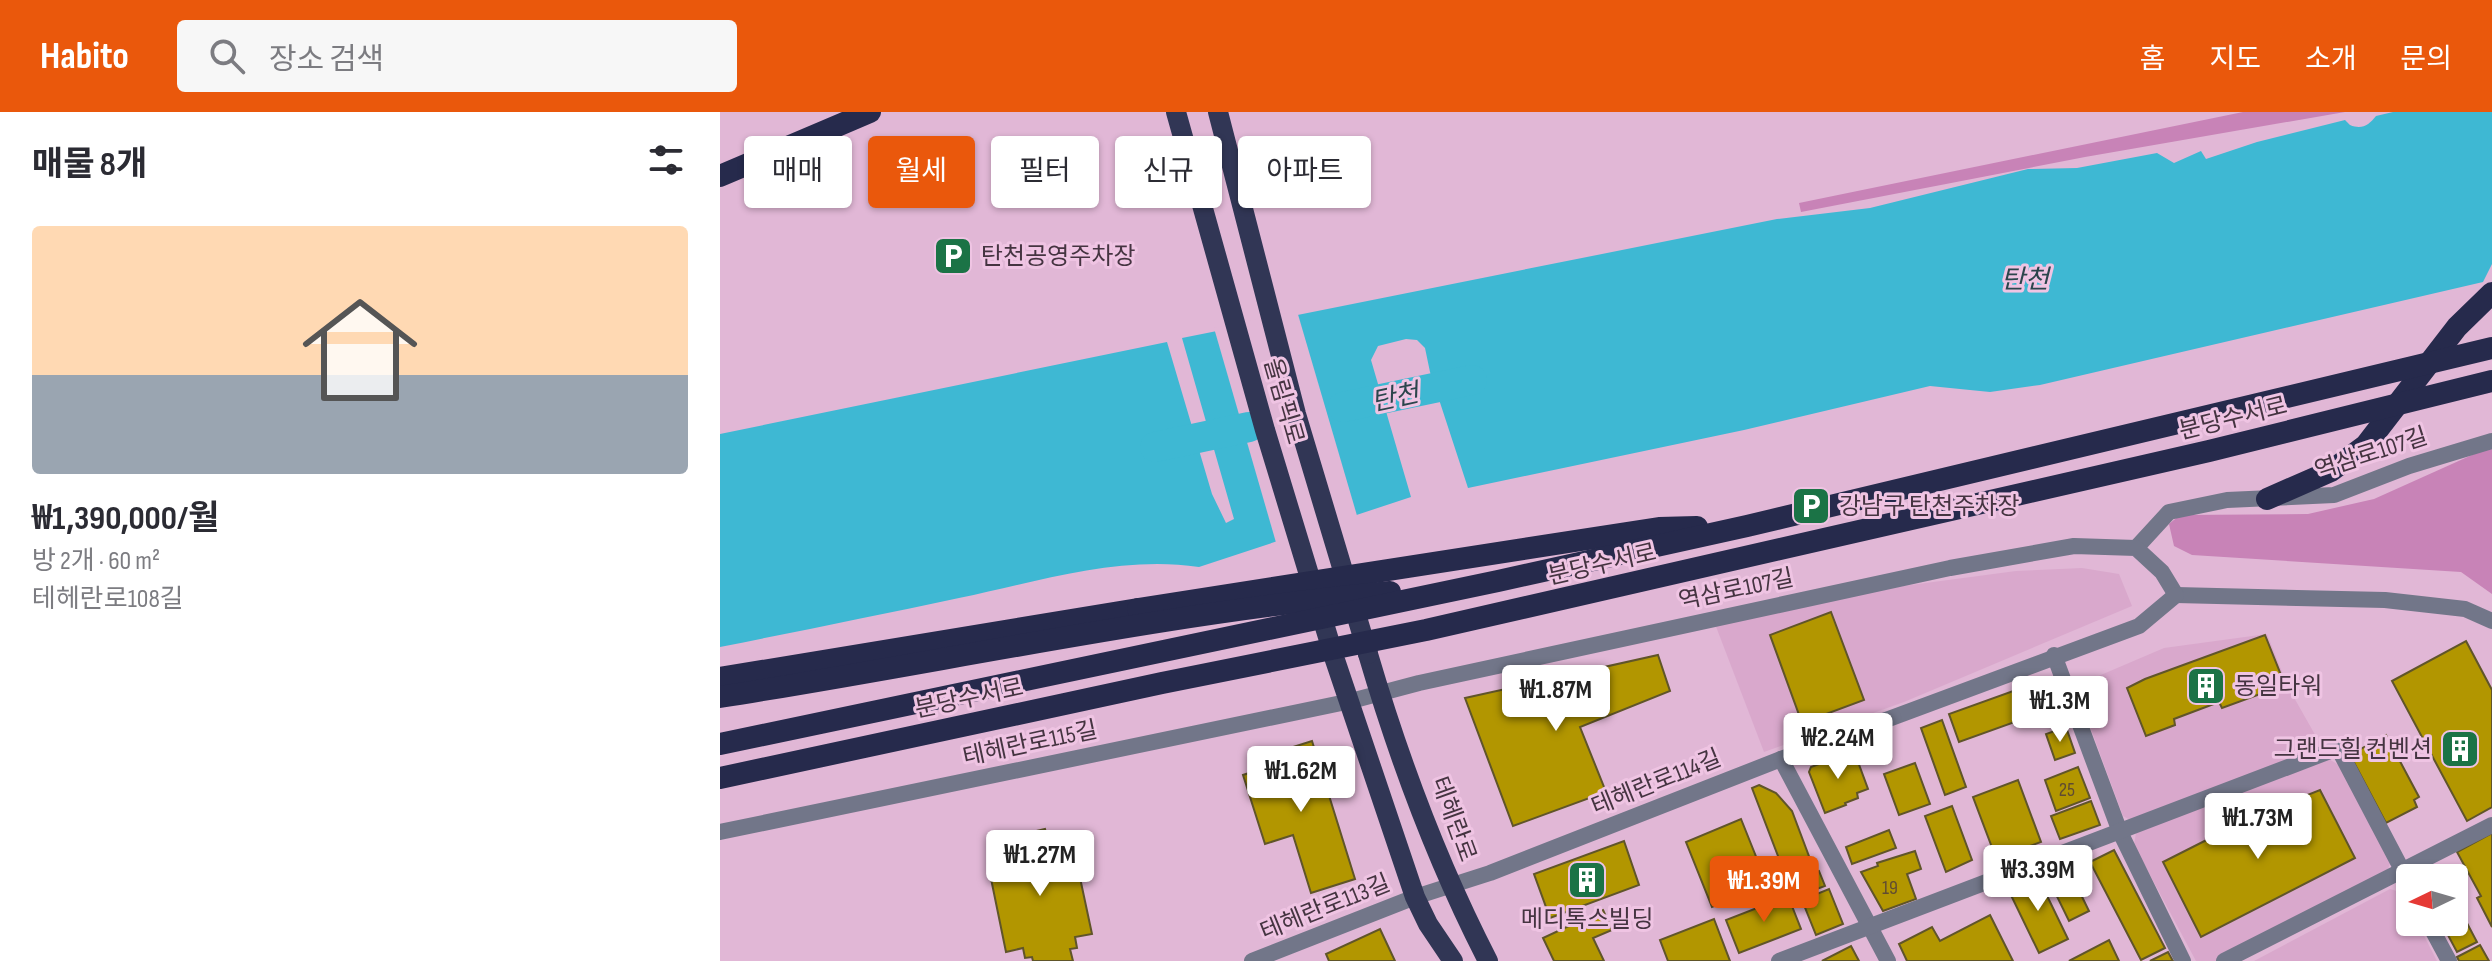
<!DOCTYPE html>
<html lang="ko">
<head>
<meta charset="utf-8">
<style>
	body { margin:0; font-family:"Sofia Sans Condensed","Noto Sans KR",sans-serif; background:#f7f7f7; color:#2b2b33; height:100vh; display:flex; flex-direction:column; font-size:30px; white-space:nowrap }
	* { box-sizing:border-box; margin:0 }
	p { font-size:26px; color:#7c7c81 }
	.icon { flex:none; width:44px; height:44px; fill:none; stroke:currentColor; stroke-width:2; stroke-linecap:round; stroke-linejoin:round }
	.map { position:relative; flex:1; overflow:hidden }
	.details { display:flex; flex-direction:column; background:#fff; width:720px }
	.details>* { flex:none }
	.banner { position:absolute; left:24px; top:24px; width:760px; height:72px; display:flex; gap:16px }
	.needle { width:52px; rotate:265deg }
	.buttons { position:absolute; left:1676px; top:752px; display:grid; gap:16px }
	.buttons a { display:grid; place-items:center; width:72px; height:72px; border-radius:8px; background:#fff; box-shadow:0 2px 6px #0004; font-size:40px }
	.price { position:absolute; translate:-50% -68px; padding:0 18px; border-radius:8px; background:#fff; color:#222; font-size:26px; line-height:52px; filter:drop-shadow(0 2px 4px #0008) }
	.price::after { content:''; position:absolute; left:50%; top:48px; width:24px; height:18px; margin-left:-12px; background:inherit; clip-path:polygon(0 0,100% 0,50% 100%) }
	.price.active { background:#ea580c; color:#fff }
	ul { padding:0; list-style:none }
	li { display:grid; align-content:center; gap:16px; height:424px; padding:0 32px }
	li+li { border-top:2px solid #e1e1e2 }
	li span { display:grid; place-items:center; height:248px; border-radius:8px; color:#555 }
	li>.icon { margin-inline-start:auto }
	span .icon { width:144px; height:144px; fill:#fffc; stroke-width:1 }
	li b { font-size:34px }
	h2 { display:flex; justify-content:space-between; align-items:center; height:96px; padding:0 32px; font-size:34px }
	.pill { padding:0 28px; border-radius:8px; background:#fff; box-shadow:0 2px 6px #0004; font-size:28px; line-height:72px }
	.pill.active { background:#ea580c; color:#fff }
	header { display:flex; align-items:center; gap:48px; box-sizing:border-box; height:112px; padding:0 40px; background:#ea580c; color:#fff }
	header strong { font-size:38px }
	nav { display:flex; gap:44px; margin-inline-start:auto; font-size:28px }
	.search { width:560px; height:72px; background:#f7f7f7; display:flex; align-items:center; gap:20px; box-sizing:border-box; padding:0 28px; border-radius:8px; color:#7c7c81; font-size:30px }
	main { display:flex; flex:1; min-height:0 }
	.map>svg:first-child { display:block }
	.built { fill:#d9a8cc }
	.green { fill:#c883b7 }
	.water { fill:#3eb8d3 }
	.pier { fill:#e1b7d6 }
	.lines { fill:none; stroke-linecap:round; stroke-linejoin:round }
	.river { stroke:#3eb8d3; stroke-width:30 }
	.building { fill:#b29600; stroke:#605529; stroke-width:2 }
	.minor { stroke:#727689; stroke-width:16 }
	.tertiary { stroke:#727689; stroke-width:16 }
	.primary { stroke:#313655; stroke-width:20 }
	.trunk { stroke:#262a4c; stroke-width:22 }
	.primary-bridge { stroke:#313655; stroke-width:20 }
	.trunk-bridge { stroke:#262a4c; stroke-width:22 }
	.labels { text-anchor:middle; stroke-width:6; stroke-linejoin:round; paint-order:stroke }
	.number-label { font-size:20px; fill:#604c31 }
	.poi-label { font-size:24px; fill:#453441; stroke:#efc4e3; text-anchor:start }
	.street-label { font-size:24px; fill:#453441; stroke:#efc4e3 }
	.water-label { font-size:26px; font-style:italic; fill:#2b454c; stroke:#efc4e3 }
</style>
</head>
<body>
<header>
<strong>Habito</strong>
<div class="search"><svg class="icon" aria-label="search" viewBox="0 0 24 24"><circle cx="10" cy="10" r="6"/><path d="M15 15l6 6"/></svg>장소 검색</div>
<nav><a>홈</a><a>지도</a><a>소개</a><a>문의</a></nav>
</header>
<main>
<section class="details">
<h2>매물 8개<svg class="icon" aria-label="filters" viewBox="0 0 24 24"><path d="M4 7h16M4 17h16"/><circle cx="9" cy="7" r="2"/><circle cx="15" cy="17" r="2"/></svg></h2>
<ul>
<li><span style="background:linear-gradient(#ffd9b3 60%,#9aa5b1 0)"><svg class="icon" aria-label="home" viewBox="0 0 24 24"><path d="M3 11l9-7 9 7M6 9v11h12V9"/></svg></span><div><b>₩1,390,000/월</b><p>방 2개 · 60 m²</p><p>테헤란로108길</p></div></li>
</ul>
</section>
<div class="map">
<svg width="1772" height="849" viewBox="0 0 1772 849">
	<rect width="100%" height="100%" fill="#e1b7d6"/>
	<g class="built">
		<polygon points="1362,456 1399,462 1412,494 1184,590 1044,640 995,512 1183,474 1296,459"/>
		<polygon points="1547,522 1568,575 1602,635 1412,709 1403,704 1355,574 1444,536"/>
		<polygon points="1607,646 1624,656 1671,748 1667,760 1496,849 1476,849 1414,733 1416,721"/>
		<polygon points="1670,777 1683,781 1690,795 1690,810 1697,810 1717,849 1534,849"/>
	</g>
	<g class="green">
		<polygon points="1523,0 1625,0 1365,45 1081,100 1079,91"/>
		<polygon points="1772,334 1772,482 1741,460 1472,443 1454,434 1449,412 1460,403 1588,402 1654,387"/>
	</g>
	<path class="water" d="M1673,0H1772V152L1763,170L1320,273L1270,280L1210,274L1024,318L748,376L710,260L705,236L697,228L686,227L658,234L651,248L691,385L479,455C399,443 317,470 239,486C159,503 80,519 0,535V322L447,230L492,382L506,411L514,407L462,226L1057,107L1150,96L1308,57L1357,56L1437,41L1454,51L1481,39L1486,47L1537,30L1625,8L1630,13C1642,18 1649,13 1656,4Z"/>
	<polygon class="pier" points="577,199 638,407 557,434 494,216"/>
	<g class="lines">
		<g class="river">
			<polyline points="623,295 752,268"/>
			<polyline points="435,335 529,315"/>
		</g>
	</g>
	<g class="building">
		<polygon points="1111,500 1144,588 1082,611 1050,523"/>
		<polygon points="1545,523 1565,573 1502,596 1499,590 1454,607 1455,613 1426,624 1407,576 1425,567"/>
		<polygon points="1746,529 1772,578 1772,695 1747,709 1672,569"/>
		<polygon points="938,543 950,579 860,615 886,680 793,714 745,586"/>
		<polygon points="1328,568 1339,600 1327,605 1315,573"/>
		<polygon points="1296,578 1306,606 1239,630 1229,602"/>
		<polygon points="1222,608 1246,675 1225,683 1201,616"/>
		<polygon points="1346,615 1355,641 1335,648 1326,622"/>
		<polygon points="1666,623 1699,685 1694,688 1697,695 1666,711 1630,643"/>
		<polygon points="592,629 635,767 591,781 573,723 545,732 523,663 551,654 548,643"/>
		<polygon points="1134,639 1148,677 1137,681 1138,686 1125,691 1126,693 1105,701 1089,660 1091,655"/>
		<polygon points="1195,651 1210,692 1179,703 1164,662"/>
		<polygon points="1358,655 1370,686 1336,699 1325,668"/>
		<polygon points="1298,668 1321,730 1276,746 1253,685"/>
		<polygon points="1039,673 1056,681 1072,699 1093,755 1066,765 1032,676"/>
		<polygon points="1600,678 1635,746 1481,825 1443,750 1532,705"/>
		<polygon points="1371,689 1380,713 1340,727 1331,704"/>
		<polygon points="1232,694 1252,748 1226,760 1205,704"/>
		<polygon points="1021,707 1047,772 992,795 966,730"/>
		<polygon points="325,717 328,727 335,725 337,736 353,733 372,822 355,825 357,836 350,837 353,849 313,849 312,845 305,846 303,836 286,840 268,752 283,749 281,738 288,736 286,726"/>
		<polygon points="1169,718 1176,736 1132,752 1126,735"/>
		<polygon points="1772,721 1772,815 1757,786 1761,784 1737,740"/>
		<polygon points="904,729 919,773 830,806 814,762"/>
		<polygon points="1394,738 1445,836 1421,848 1370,750"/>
		<polygon points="1195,739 1201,757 1187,762 1196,787 1163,799 1141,760 1158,754 1157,751"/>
		<polygon points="1346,752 1369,799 1349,809 1326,762"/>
		<polygon points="1099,759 1105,774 1078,784 1074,773 1079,771 1078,767"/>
		<polygon points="1316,761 1348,827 1319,841 1287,775"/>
		<polygon points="1109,777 1123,812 1096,823 1082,788"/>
		<polygon points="1068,784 1081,817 1019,841 1006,808"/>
		<polygon points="1739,796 1757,830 1737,840 1721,810 1734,810 1734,799"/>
		<polygon points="883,798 892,818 873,826 884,849 834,849 823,826"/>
		<polygon points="1270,803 1293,849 1187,849 1179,832 1212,815 1220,829"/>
		<polygon points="994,807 1010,849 948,849 940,828"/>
		<polygon points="660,817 675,849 609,849 606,842"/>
		<polygon points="1389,828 1399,849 1349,849"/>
		<polygon points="1760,833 1769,849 1739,849 1737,845"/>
		<polygon points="1131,834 1139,849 1102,849"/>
		<polygon points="1448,840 1453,849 1430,849"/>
	</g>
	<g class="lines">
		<g class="minor">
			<polyline points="1416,436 1449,400 1507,388 1614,383 1689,354 1772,329"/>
			<polyline points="1334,543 1400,720 1463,849"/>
			<polyline points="1061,647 1168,849"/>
			<polyline points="1708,810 1729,849"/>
			<polyline points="1059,849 1618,636 1690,773"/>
			<polyline points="1504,849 1772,713"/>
		</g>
		<g class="tertiary">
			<polyline points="1456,483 1665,488 1745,497 1772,509"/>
			<polyline points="0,720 631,589 699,571 1230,456 1354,434 1416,436 1442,460 1456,483"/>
			<polyline points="532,849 695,785 770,761 1061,647 1419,514 1456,483"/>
		</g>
		<g class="primary">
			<polyline points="456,0 545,318 615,548 695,785 708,812 733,849"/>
			<path d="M648,542C678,644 719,754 768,849"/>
		</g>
		<g class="trunk">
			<polyline points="0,64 150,0"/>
			<polyline points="1547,387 1611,359 1646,333 1737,215 1772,181"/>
			<polyline points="0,566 418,497"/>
		</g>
		<polyline class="primary-bridge" points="498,0 576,302 648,542"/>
		<g class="trunk-bridge">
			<polyline points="418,497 939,416 977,415"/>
			<path d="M0,585C223,550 445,501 670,480"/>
			<polyline points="0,632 778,469 1027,414 1772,236"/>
			<polyline points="0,666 442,571 706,518 1489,339 1772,269"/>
		</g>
	</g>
	<defs>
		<g id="parking-square" transform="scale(2)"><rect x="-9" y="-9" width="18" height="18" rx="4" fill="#1b7346" stroke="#efc4e3"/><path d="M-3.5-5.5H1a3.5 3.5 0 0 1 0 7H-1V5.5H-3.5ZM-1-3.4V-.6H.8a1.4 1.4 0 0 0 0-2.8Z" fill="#fff"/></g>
		<g id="building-square" transform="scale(2)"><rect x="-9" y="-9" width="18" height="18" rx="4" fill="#1b7346" stroke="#efc4e3"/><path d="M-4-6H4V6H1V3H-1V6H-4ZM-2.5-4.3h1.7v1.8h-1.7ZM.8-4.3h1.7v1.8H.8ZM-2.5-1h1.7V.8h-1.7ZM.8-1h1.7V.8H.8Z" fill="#fff"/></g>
	</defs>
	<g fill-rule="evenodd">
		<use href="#parking-square" x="233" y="144"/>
		<use href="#parking-square" x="1091" y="394"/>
		<use href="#building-square" x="1486" y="574"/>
		<use href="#building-square" x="1740" y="637"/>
		<use href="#building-square" x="867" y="768"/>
	</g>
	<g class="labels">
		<g class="number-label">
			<text x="1347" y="684">25</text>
			<text x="1170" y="782">19</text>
		</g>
		<g class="poi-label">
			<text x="261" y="152">탄천공영주차장</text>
			<text x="1119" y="402">강남구 탄천주차장</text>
			<text x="1514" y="582">동일타워</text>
			<text x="1712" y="645" text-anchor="end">그랜드힐 컨벤션</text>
			<text x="867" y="815" text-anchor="middle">메디톡스빌딩</text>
		</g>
		<g class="street-label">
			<text transform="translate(564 289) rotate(74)" y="8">올림픽로</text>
			<text transform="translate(1513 306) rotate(-14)" y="8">분당수서로</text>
			<text transform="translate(1651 341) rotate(-18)" y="8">역삼로107길</text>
			<text transform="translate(882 452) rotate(-13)" y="8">분당수서로</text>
			<text transform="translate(1016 477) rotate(-12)" y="8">역삼로107길</text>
			<text transform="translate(249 586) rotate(-12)" y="8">분당수서로</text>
			<text transform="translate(310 631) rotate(-12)" y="8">테헤란로115길</text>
			<text transform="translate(936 670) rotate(-22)" y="8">테헤란로114길</text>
			<text transform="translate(734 707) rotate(70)" y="8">테헤란로</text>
			<text transform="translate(605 795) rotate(-22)" y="8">테헤란로113길</text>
		</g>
		<g class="water-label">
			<text x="1305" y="176">탄천</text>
			<text transform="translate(675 285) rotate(-12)" y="9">탄천</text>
		</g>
	</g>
</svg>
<div class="buttons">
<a><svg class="needle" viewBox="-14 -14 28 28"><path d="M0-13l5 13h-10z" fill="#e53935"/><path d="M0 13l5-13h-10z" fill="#7c7c81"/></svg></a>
</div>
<b class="price" style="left:836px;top:621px">₩1.87M</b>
<b class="price" style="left:1340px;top:632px">₩1.3M</b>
<b class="price" style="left:1118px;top:669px">₩2.24M</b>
<b class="price" style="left:581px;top:702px">₩1.62M</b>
<b class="price" style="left:1538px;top:749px">₩1.73M</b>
<b class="price" style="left:320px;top:786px">₩1.27M</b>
<b class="price" style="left:1318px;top:801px">₩3.39M</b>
<b class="price active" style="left:1044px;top:812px">₩1.39M</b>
<div class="banner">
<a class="pill">매매</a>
<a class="pill active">월세</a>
<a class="pill">필터</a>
<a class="pill">신규</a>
<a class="pill">아파트</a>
</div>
</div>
</main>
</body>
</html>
